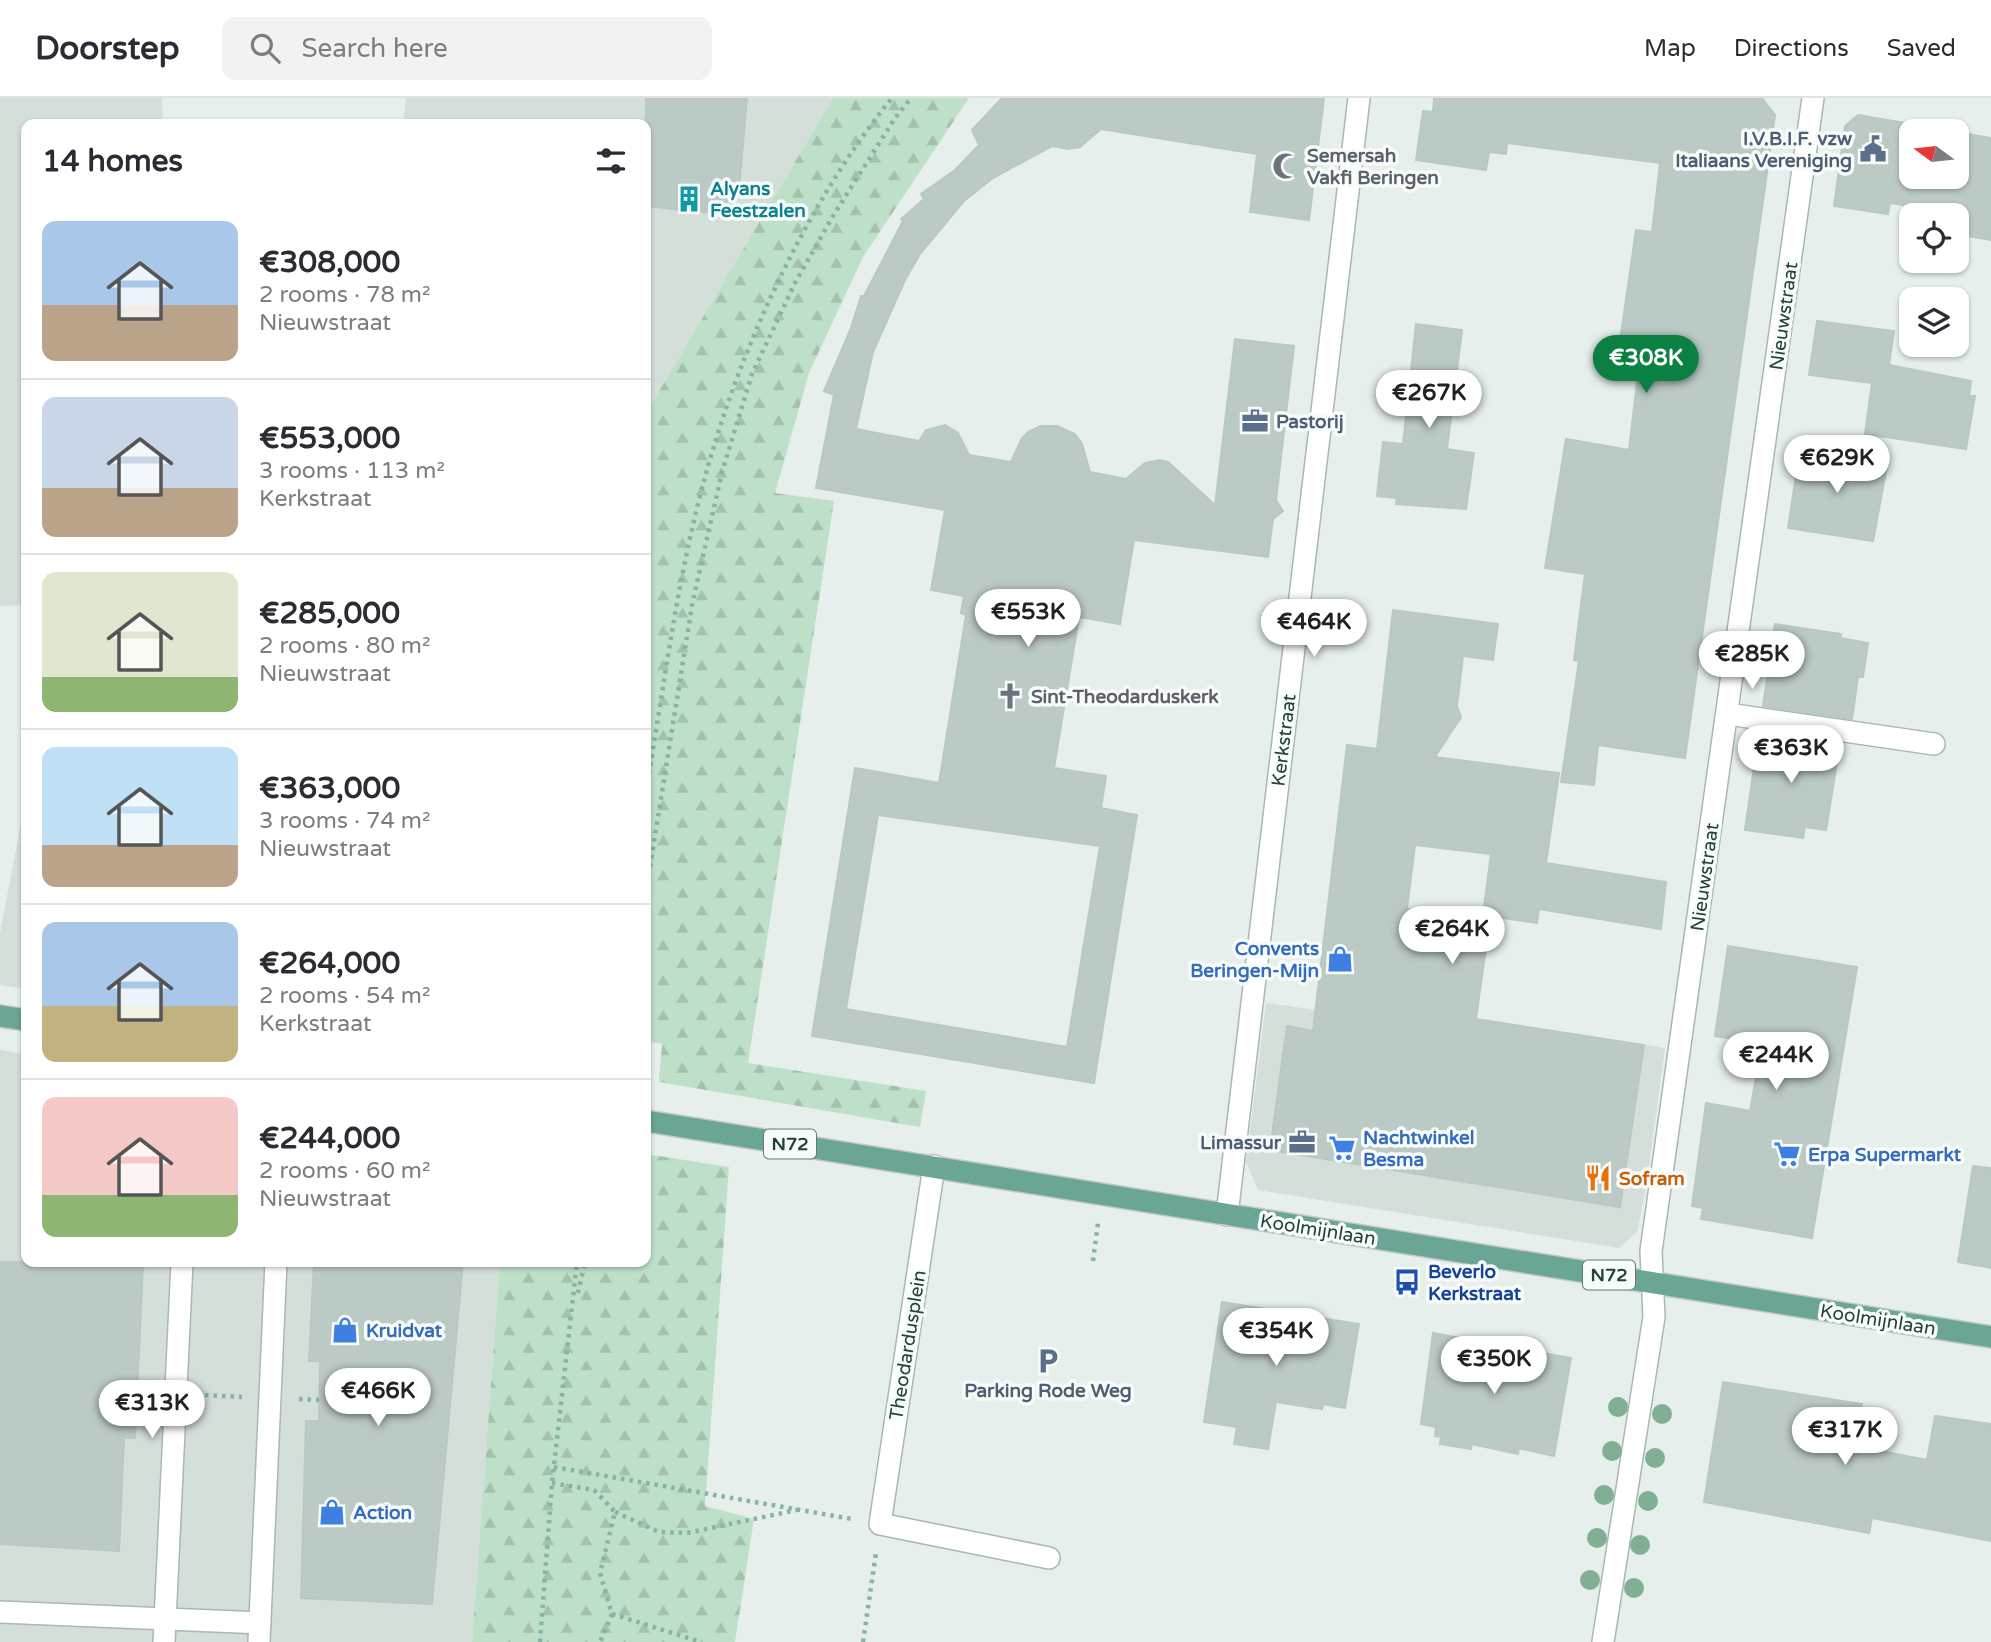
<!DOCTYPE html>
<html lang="en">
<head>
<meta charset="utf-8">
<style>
	body { margin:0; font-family:"Varela Round",sans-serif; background:#f2f2f3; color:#2b2b33; height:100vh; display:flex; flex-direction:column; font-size:26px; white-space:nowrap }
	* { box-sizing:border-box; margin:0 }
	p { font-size:23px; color:#7c7c81 }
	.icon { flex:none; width:38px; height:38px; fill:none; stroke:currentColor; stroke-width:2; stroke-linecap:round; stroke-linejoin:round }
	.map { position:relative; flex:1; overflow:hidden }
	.sheet { position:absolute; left:21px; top:21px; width:630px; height:1148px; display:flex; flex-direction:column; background:#fff; border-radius:14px; box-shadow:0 2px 5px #0004 }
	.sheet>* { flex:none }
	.needle { width:46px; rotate:285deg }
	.tools { position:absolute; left:1899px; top:21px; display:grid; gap:14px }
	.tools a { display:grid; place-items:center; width:70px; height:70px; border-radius:14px; background:#fff; box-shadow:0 2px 5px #0004; font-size:35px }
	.price { position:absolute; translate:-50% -60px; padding:0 16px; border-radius:24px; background:#fff; color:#222; font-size:23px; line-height:46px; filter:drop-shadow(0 2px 4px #0008) }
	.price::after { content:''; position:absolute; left:50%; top:42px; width:21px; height:16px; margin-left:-10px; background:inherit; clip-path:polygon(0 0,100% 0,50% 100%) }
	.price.active { background:#0b8043; color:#fff }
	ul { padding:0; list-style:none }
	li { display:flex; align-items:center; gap:21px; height:175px; padding:0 21px }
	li+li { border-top:2px solid #e1e1e2 }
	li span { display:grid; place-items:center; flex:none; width:196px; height:140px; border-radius:14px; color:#555 }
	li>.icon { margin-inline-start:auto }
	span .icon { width:84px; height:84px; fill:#fffc; stroke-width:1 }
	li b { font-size:30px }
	h2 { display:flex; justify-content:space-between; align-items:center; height:84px; padding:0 21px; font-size:30px }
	header { display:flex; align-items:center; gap:42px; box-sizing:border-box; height:98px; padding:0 35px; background:#fff; border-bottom:2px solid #e1e1e2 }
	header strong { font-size:33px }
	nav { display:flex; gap:38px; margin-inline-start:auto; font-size:24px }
	.search { width:490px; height:63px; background:#f2f2f3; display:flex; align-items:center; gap:18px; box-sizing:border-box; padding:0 24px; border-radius:14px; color:#7c7c81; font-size:26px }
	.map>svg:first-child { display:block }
	.built { fill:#d4dfda }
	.forest { fill:url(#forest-firs) }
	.building { fill:#bbcac4; stroke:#b8c9c2; stroke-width:2; fill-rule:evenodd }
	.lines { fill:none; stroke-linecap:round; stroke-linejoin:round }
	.minor-casing { stroke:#a8b8b2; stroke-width:24 }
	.major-casing { stroke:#c2cac8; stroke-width:24 }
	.path { stroke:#86b3a5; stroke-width:4.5; stroke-dasharray:3.5 5; stroke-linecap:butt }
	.minor { stroke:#fff; stroke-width:21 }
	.major { stroke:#6aa596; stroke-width:21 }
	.tree { fill:#80af93 }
	.labels { text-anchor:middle; stroke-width:7; stroke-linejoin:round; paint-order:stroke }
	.shield { fill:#f7fbf9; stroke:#637a73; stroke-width:2 }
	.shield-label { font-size:18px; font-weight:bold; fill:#24423a }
	.service-label { font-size:19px; font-weight:bold; fill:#4e5e75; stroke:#f7fbf9; text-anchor:end }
	.worship-label { font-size:19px; font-weight:bold; fill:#5b616d; stroke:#f7fbf9; text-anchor:start }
	.culture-label { font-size:19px; font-weight:bold; fill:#0d838f; stroke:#f7fbf9; text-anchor:start }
	.street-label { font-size:19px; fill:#24423a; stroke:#f7fbf9 }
	.shop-label { font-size:19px; font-weight:bold; fill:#366cbe; stroke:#f7fbf9; text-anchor:start }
	.food-label { font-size:19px; font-weight:bold; fill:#c56008; stroke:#f7fbf9; text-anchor:start }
	.transit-label { font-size:19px; font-weight:bold; fill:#164399; stroke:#f7fbf9; text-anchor:start }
</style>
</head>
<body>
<header>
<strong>Doorstep</strong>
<div class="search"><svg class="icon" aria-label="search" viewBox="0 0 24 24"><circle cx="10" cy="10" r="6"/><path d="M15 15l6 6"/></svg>Search here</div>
<nav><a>Map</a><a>Directions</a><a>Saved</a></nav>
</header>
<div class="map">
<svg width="1991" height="1544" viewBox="0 0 1991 1544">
	<defs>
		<pattern id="forest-firs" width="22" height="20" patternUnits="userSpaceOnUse" patternTransform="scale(1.75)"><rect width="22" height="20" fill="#bfe0c8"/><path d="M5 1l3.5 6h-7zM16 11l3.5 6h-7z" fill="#a4c1ad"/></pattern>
	</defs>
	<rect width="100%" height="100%" fill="#e6efeb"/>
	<g class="built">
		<polygon points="0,0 162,0 163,26 26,26 26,507 0,508"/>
		<polygon points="406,0 833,0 646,315 646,26 403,26"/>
		<polygon points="26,700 26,891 0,887 0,835"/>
		<polygon points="1266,905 1522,941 1525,928 1665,950 1646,1090 1637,1134 1619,1150 1258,1092 1246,1064"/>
		<polygon points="0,952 26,956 26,1164 500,1164 472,1544 0,1544"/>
	</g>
	<g class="forest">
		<polygon points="833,0 969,0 863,159 809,275 775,395 834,403 748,965 926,993 920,1029 659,984 662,946 646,943 646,315"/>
		<polygon points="646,1056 729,1069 705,1408 754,1421 735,1544 472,1544 500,1164 646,1164"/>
	</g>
	<g class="building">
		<polygon points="646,0 747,0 739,91 733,91 731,117 646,108"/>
		<path d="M1002,0H1324L1309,122L1250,114L1257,56L1101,31L1080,49L1068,51L1052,48L993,80L964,103L920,156L905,182L873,254L856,331L919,343L926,332L945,327L958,335L969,357L1011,364L1022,340L1028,334L1041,328H1057L1075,336L1082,346L1090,374L1126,381L1145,365L1160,362L1168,364L1215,407L1235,241L1294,248L1276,402L1283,413L1273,421L1268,459L1134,442L1120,526L1079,519L1054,670L1106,678L1101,710L1137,717L1094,985L812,938L855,670L939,685L966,517L961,515L964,498L931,492L945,412L816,390L834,297L824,293L851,230L861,198H864L903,123L901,121L924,101L921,96L955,72L979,47L972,32ZM878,717L1100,748L1067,949L846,911Z"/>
		<polygon points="1434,0 1762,0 1775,17 1685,660 1598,647 1594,687 1561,684 1579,563 1574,562 1585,476 1545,470 1566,341 1629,352 1639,267 1617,264 1636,132 1652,134 1660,65 1507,45 1506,56 1489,54 1486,72 1416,62 1423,13 1433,14"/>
		<polygon points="1858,17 1953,33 1911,33 1911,79 1956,79 1956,34 1991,40 1991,142 1956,136 1956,115 1890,105 1888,116 1834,108 1845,28"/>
		<polygon points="1817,223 1894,233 1889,267 1971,283 1969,298 1975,298 1966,351 1865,336 1872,285 1809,277"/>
		<polygon points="1416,226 1462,232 1447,351 1474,355 1466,411 1396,406 1397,400 1377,398 1383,344 1403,346"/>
		<polygon points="1800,352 1888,363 1873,443 1788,430"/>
		<polygon points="1393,512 1498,526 1493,562 1463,558 1457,608 1461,619 1435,659 1559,675 1546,765 1666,784 1661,831 1539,811 1537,825 1483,817 1491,756 1415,747 1407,811 1490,821 1476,921 1644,947 1620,1109 1270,1052 1287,928 1313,933 1347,647 1377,651"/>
		<polygon points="1775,526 1841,536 1840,540 1868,545 1863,579 1858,579 1852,621 1763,608"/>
		<polygon points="1759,634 1840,646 1826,732 1805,729 1803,740 1745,732"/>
		<polygon points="1728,848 1857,869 1812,1140 1701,1121 1703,1110 1692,1108 1706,1005 1750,1013 1762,946 1715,938"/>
		<polygon points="1973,1068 1991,1070 1991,1170 1958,1164"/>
		<polygon points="0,1164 143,1165 135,1340 124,1340 119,1453 0,1446"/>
		<polygon points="314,1164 463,1164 432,1506 301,1500 306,1323 319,1323 320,1263 309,1263"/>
		<polygon points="1222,1204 1359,1226 1345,1310 1323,1306 1322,1311 1276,1304 1268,1351 1234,1346 1237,1329 1204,1324"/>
		<polygon points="1433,1235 1571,1260 1554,1358 1519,1350 1518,1356 1472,1346 1471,1351 1440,1346 1441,1339 1435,1338 1436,1329 1421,1326"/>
		<polygon points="1723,1284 1862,1306 1854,1348 1927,1362 1935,1318 1991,1326 1991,1443 1872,1420 1869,1435 1704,1404"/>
	</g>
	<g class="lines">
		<g class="minor-casing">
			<g id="minor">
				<polyline points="1728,616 1934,646"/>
				<polyline points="934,1068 880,1426 1049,1460"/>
				<polyline points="1227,1117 1359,0"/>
				<polyline points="0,1514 260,1525"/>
				<polyline points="164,1544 182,1164"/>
				<polyline points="259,1544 276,1164"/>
				<polyline points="1603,1544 1654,1219 1651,1153 1813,0"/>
			</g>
		</g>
		<g class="major-casing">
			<g id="major">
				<polyline points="0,918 26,922"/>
				<polyline points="646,1023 1991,1239"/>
			</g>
		</g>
		<g class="path">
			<path d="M646,693C664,589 677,481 705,379C740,250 807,104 892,0"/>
			<polyline points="646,794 692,507 722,374 752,276 796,183 833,118 895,20 911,0"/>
			<polyline points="1093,1163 1098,1125"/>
			<polyline points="578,1195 585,1164"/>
			<polyline points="205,1297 242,1299"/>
			<polyline points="299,1301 319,1302"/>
			<polyline points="554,1369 852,1421"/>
			<polyline points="552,1385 594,1392 615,1414 600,1475 612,1516 600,1544"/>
			<polyline points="615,1414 659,1434 687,1435 797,1412"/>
			<polyline points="612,1516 701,1544"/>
			<polyline points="540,1544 552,1385 577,1164"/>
			<polyline points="863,1544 876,1455"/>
		</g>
		<use href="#minor" class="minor"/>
		<use href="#major" class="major"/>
	</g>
	<g class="tree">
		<circle cx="1618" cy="1309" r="10"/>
		<circle cx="1662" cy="1316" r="10"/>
		<circle cx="1612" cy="1353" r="10"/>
		<circle cx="1655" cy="1360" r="10"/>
		<circle cx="1604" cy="1397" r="10"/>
		<circle cx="1648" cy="1403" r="10"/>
		<circle cx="1597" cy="1440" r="10"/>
		<circle cx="1640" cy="1447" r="10"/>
		<circle cx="1590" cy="1482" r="10"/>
		<circle cx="1634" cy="1490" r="10"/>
	</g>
	<defs>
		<g id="civic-bare" transform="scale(2.1)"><path d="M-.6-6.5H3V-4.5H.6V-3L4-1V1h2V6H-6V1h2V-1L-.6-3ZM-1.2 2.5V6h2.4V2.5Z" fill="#5c6f8a" stroke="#f7fbf9" stroke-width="2.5" paint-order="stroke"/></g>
		<g id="mosque-bare" transform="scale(2.1)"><path d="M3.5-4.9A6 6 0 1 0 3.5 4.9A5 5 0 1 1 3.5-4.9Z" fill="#6b7280" stroke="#f7fbf9" stroke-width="2.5" paint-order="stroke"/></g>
		<g id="building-bare" transform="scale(2.1)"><path d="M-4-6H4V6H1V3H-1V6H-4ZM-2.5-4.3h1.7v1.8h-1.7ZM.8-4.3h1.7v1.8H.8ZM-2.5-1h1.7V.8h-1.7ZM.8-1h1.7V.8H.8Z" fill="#0f9aa8" stroke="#f7fbf9" stroke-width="2.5" paint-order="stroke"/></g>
		<g id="office-bare" transform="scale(2.1)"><path d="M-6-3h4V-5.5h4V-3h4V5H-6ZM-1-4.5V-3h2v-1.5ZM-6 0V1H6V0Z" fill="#5c6f8a" stroke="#f7fbf9" stroke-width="2.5" paint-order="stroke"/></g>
		<g id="church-bare" transform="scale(2.1)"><path d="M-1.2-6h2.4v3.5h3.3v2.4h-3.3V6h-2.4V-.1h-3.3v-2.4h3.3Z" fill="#6b7280" stroke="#f7fbf9" stroke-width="2.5" paint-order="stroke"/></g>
		<g id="shop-bare" transform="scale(2.1)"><path d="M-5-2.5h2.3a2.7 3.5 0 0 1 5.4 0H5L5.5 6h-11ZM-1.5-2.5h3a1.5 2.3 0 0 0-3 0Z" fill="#3f7fe0" stroke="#f7fbf9" stroke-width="2.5" paint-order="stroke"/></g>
		<g id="supermarket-bare" transform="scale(2.1)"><path d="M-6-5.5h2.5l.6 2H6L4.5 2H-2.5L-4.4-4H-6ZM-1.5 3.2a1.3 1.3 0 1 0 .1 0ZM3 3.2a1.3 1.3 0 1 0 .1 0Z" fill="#3f7fe0" stroke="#f7fbf9" stroke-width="2.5" paint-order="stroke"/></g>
		<g id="restaurant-bare" transform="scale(2.1)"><path d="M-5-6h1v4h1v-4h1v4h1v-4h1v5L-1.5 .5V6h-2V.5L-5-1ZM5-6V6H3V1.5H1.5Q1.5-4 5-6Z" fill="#e8710a" stroke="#f7fbf9" stroke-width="2.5" paint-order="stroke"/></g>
		<g id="bus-bare" transform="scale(2.1)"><path d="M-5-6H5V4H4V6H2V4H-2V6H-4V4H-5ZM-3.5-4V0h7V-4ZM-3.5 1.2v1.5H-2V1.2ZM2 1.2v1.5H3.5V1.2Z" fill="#1a4fb4" stroke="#f7fbf9" stroke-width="2.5" paint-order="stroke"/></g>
		<g id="parking-bare" transform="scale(2.1)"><path d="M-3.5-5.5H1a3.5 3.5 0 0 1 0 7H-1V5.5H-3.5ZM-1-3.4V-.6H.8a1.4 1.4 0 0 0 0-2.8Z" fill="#5c6f8a" stroke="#f7fbf9" stroke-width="2.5" paint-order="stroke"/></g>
	</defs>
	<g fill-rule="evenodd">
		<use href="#civic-bare" x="1873" y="51"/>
		<use href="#mosque-bare" x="1286" y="68"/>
		<use href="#building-bare" x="689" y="101"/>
		<use href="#office-bare" x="1255" y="323"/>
		<use href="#church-bare" x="1010" y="598"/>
		<use href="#shop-bare" x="1340" y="861"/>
		<use href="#office-bare" x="1302" y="1044"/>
		<use href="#supermarket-bare" x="1342" y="1050"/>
		<use href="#supermarket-bare" x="1787" y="1056"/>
		<use href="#restaurant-bare" x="1598" y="1080"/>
		<use href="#bus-bare" x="1407" y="1184"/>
		<use href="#shop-bare" x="345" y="1232"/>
		<use href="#parking-bare" x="1048" y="1263"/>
		<use href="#shop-bare" x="332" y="1414"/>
	</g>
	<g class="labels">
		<g class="shield">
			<rect x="764" y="1031.5" width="52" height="29" rx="5"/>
			<rect x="1583" y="1162.5" width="52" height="29" rx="5"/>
		</g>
		<g class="shield-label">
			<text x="790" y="1052">N72</text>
			<text x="1609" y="1183">N72</text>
		</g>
		<g class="service-label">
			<text x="1852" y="47">I.V.B.I.F. vzw<tspan x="1852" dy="22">Italiaans Vereniging</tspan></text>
			<text x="1276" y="330" text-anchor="start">Pastorij</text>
			<text x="1281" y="1051">Limassur</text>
			<text x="1048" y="1299" text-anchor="middle">Parking Rode Weg</text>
		</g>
		<g class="worship-label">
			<text x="1307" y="64">Semersah<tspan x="1307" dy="22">Vakfi Beringen</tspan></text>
			<text x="1031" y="605">Sint-Theodarduskerk</text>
		</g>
		<g class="culture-label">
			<text x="710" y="97">Alyans<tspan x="710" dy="22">Feestzalen</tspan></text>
		</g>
		<g class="street-label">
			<text transform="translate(1783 218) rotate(-82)" y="7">Nieuwstraat</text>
			<text transform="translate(1283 642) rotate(-83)" y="7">Kerkstraat</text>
			<text transform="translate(1704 779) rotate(-82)" y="7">Nieuwstraat</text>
			<text transform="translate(1318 1131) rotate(9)" y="7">Koolmijnlaan</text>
			<text transform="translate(1878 1221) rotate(9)" y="7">Koolmijnlaan</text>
			<text transform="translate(907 1247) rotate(-81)" y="7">Theodardusplein</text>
		</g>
		<g class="shop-label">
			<text x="1319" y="857" text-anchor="end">Convents<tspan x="1319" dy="22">Beringen-Mijn</tspan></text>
			<text x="1363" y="1046">Nachtwinkel<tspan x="1363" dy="22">Besma</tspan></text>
			<text x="1808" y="1063">Erpa Supermarkt</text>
			<text x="366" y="1239">Kruidvat</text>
			<text x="353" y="1421">Action</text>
		</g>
		<g class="food-label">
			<text x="1619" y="1087">Sofram</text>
		</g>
		<g class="transit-label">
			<text x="1428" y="1180">Beverlo<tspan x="1428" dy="22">Kerkstraat</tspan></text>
		</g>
	</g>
</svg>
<div class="tools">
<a><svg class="needle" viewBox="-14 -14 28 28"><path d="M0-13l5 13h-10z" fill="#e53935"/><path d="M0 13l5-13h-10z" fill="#7c7c81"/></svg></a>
<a><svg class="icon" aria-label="locate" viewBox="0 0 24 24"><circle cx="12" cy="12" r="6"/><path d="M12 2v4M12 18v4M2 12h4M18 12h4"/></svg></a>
<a><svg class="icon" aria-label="layers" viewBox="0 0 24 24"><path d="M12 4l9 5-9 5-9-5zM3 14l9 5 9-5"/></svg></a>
</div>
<b class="price active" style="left:1646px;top:297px">€308K</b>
<b class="price" style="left:1429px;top:332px">€267K</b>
<b class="price" style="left:1837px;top:397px">€629K</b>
<b class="price" style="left:1028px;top:551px">€553K</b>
<b class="price" style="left:1314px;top:561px">€464K</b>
<b class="price" style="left:1752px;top:593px">€285K</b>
<b class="price" style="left:1791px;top:687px">€363K</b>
<b class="price" style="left:1452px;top:868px">€264K</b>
<b class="price" style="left:1776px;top:994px">€244K</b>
<b class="price" style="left:1276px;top:1270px">€354K</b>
<b class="price" style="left:1494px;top:1298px">€350K</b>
<b class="price" style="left:378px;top:1330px">€466K</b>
<b class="price" style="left:152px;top:1342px">€313K</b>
<b class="price" style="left:1845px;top:1369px">€317K</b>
<section class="sheet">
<h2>14 homes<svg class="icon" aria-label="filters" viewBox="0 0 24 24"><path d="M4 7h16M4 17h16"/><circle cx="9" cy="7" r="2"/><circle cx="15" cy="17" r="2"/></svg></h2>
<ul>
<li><span style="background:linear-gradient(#a9c7e8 60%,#b9a48a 0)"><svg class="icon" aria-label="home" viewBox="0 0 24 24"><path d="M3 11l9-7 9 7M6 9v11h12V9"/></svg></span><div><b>€308,000</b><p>2 rooms · 78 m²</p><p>Nieuwstraat</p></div></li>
<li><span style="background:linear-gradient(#c9d6e8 65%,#b9a48a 0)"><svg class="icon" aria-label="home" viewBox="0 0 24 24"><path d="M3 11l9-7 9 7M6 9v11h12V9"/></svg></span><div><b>€553,000</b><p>3 rooms · 113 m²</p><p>Kerkstraat</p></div></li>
<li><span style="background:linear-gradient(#dfe7d0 75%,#8fb573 0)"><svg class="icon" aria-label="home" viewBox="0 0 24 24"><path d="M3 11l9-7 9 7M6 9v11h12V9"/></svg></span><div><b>€285,000</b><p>2 rooms · 80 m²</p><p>Nieuwstraat</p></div></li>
<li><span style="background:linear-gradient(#bfe0f5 70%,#b9a48a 0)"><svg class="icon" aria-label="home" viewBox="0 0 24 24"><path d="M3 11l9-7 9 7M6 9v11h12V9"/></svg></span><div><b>€363,000</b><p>3 rooms · 74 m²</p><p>Nieuwstraat</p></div></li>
<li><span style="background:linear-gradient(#a9c7e8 60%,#c2b280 0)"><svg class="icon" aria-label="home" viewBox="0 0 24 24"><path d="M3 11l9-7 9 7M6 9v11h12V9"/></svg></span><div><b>€264,000</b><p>2 rooms · 54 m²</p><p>Kerkstraat</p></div></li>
<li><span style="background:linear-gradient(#f6c9c9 70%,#8fb573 0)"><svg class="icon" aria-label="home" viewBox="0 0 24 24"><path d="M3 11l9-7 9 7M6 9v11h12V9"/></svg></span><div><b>€244,000</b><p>2 rooms · 60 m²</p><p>Nieuwstraat</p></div></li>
</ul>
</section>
</div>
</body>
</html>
